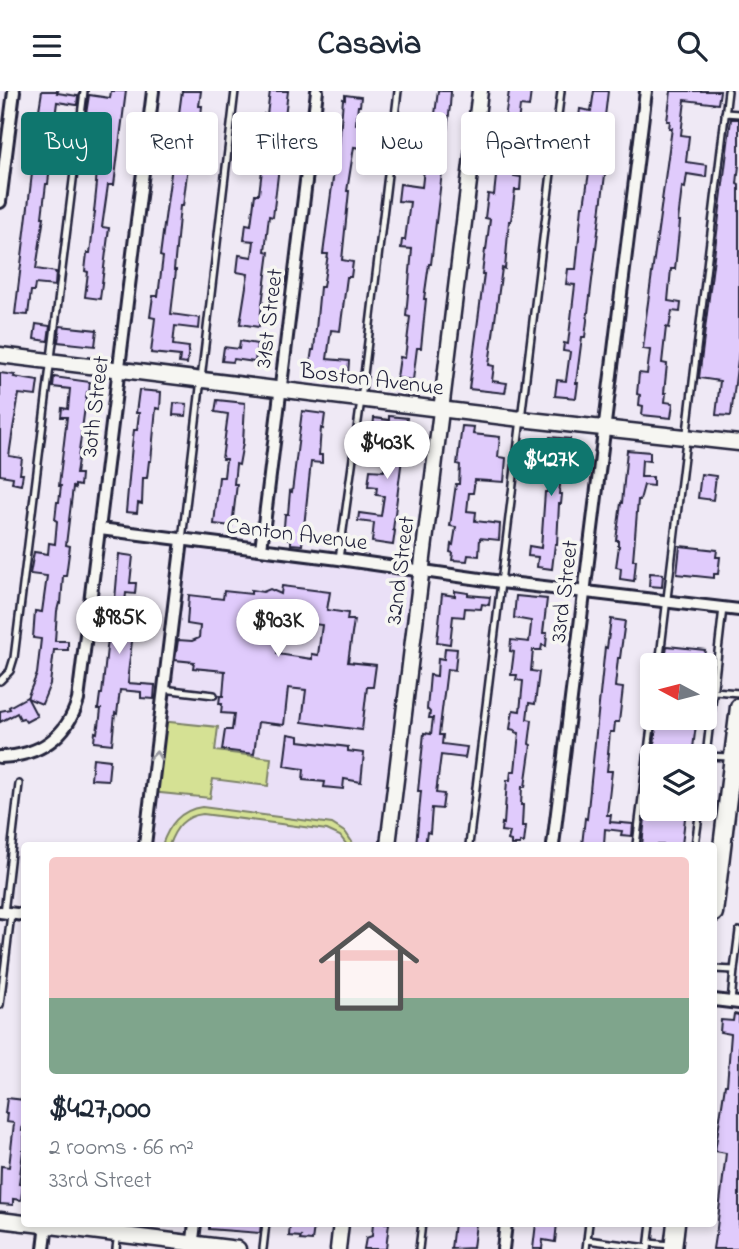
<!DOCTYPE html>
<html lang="en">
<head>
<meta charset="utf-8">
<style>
	body { margin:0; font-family:"Indie Flower",sans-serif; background:#f2f2f3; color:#1f2937; height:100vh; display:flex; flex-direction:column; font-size:26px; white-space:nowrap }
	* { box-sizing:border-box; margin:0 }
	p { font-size:23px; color:#747a83 }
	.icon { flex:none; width:38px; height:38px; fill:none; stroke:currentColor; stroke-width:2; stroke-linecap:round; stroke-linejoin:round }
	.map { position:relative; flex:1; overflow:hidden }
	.details { position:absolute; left:21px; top:751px; width:696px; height:385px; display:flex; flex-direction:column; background:#fff; border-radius:7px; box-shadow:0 4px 10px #0003 }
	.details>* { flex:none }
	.top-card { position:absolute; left:21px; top:21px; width:698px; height:63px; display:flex; gap:14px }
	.needle { width:46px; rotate:277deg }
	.tools { position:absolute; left:640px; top:562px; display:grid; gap:14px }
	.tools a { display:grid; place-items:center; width:77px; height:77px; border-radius:7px; background:#fff; box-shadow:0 4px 10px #0003; font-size:35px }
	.price { position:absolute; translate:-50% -60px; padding:0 16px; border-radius:24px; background:#fff; color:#222; font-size:23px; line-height:46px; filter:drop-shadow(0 2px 4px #0008) }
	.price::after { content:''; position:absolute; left:50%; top:42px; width:21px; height:16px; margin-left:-10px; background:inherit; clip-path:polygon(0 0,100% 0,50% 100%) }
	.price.current { background:#0f766e; color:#fff }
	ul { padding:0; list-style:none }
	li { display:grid; align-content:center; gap:14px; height:371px; padding:0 28px }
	li span { display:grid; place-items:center; height:217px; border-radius:7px; color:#555 }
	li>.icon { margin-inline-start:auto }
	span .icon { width:126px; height:126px; fill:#fffc; stroke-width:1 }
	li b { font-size:30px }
	.pill { padding:0 24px; border-radius:7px; background:#fff; box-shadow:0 4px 10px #0003; font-size:24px; line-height:63px }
	.pill.current { background:#0f766e; color:#fff }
	header { display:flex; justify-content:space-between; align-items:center; height:91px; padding:0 28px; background:#fff; font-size:32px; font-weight:700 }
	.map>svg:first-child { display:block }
	.built { fill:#eae0f7 }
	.green { fill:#d5e194; stroke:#7c8268; stroke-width:2 }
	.building { fill:#e0cbfc; stroke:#22223b; stroke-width:2; fill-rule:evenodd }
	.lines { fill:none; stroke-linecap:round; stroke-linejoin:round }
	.service-casing { stroke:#22223b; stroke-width:10 }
	.minor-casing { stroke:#22223b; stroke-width:16 }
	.tertiary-casing { stroke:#22223b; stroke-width:19 }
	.secondary-casing { stroke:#22223b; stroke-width:21 }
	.service { stroke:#f6f6f2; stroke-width:5 }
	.minor { stroke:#f6f6f2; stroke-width:10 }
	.tertiary { stroke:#f6f6f2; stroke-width:14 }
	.secondary { stroke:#f6f6f2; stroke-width:16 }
	.oneway { stroke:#9797a0 }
	.labels { text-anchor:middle; stroke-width:7; stroke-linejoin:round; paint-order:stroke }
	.street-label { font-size:23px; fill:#22223b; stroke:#f6f6f2 }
</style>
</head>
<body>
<header><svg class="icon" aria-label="menu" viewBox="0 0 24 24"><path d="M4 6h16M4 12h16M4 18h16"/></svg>Casavia<svg class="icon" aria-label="search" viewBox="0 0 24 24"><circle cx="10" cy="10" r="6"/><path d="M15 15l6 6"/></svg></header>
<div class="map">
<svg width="739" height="1158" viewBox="0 0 739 1158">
	<rect width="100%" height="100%" fill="#efe9f5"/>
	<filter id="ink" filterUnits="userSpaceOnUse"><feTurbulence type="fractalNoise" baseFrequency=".0143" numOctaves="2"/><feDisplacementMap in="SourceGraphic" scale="14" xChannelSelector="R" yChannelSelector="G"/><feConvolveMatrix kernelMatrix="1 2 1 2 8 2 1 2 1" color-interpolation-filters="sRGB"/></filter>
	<g filter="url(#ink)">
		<polygon class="built" points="182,449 421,480 388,754 145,754"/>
		<g class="green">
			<polygon points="160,630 218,636 215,660 271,667 268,695 213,688 210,707 151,701"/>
			<path d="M202,716L332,733L346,742L354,754H347L340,745L327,739L203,723C184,725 175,737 169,754H162C169,734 180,719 202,716Z"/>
		</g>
		<g class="building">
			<polygon points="42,0 58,0 57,2 78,5 77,14 57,11 53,42 60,42 57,66 51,65 48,93 46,93 42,126 44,126 36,178 56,181 55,195 35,193 34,200 31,200 28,224 15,223 31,91 35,56 33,56"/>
			<polygon points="111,0 126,0 114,94 108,94 102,136 109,137 100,208 85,206 88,181 85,180 87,162 90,162 95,121 94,121 97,92 96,92 97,77 100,78 106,26 86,23 89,4 110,7"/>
			<polygon points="182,0 201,0 199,15 202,15 200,35 193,34 183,115 180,115 174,179 176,179 171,223 200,227 199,238 175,235 173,254 189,256 187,273 179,272 180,265 151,262 155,227 150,226 153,205 158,205 163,166 160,165 163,142"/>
			<polygon points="270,0 288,0 273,126 269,125 265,160 269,161 259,236 240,233 248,183 237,181 239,164 252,166 254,150 244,149 246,133 251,134 255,103 259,103 263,71 259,70 262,39 264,23 267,24"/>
			<polygon points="438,0 451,0 450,15 431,173 429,173 424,208 426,208 421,257 417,257 413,289 397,287 400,266 405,267 410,226 406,225 412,158 401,157 402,149 405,149 410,111 398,110 400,93 422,96 425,69 429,69"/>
			<polygon points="509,0 531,0 529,16 520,15 517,41 521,42 520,51 525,52 524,60 515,59 512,78 515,78 514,85 521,86 520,99 515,99 511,130 509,130 505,178 502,177 489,274 494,275 492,290 507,292 505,302 469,298 484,183 482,183 485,159 486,159 490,128 485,127 488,103 494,104 500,49 502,49"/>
			<polygon points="594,0 608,0 604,34 611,35 585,246 582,246 576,292 578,292 576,307 555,305 557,289 566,290 570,261 563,260 564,252 568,253 575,194 566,193 568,178 576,178 582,115 584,115 593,54 579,52 582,27 579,26 580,18 591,20"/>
			<polygon points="671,0 720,0 718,13 685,9 681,44 689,45 686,71 707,74 706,86 687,83 685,97 682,96 678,130 680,130 675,178 671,178 668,210 681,212 680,221 672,220 669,237 666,236 662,272 667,273 664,302 666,302 665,311 673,312 671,327 642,324 643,315 639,314 640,304 637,303 639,282 647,283 650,259 643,258 646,233 645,233 672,37 669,37 670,30 667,30"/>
			<polygon points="345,4 361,6 360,15 358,15 356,33 362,34 362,40 368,41 367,58 354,56 347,100 349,100 342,169 353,171 351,186 347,186 340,240 331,239 327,268 349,270 348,283 309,279 312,259 314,259 320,196 323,196 328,163 323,163 337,57 339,57 343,8 345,9"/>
			<polygon points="731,28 739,28 739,74 737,93 739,94 739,260 731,325 716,324 720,290 699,287"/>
			<polygon points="36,233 50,235 48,250 34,248"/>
			<polygon points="60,235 97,239 95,255 58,251"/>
			<polygon points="240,250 257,253 255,271 234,268 233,271 222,270 224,256 239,258"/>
			<polygon points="0,282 15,284 14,286 38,290 36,305 19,303 13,338 9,365 22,367 20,383 23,383 21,394 12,392 13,386 0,384"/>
			<polygon points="54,286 90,291 89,301 87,301 76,383 81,383 80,395 75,394 75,397 73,396 66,454 70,455 66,485 63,485 61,513 59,512 57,520 55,550 68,550 68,559 54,559 50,593 42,613 27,607 37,583 41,548 33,547 35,520 42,521 47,485 30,483 34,461 48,463 49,452 55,453 57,430 55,429 57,411 59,411 61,395 59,395 60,385 67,326 61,326 62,317 68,318 70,298 53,296"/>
			<polygon points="139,299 161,301 160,318 156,317 151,370 149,370 147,387 143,387 142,413 138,412 137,422 126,421 132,354 134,339 137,339 139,322 136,322"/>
			<polygon points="217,309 245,312 243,352 239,374 236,373 234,393 237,393 232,435 214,433 219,386 224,386 226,368 222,368 228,323 215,321"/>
			<polygon points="174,312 187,313 186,325 173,324"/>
			<polygon points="302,320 325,323 323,338 321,337 319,364 322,364 322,372 311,371 302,454 291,453 291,448 286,447 287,437 284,436 285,423 288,423 290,400 292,401"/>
			<polygon points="389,325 407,327 393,439 395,440 393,454 372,451 374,432 358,430 359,422 381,425 384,405 376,404 377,396 368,395 370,379 384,380 386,355 392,355 394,340 373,338 374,327 389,329"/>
			<polygon points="462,335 474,336 473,343 500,346 498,366 506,367 504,391 475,389 473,402 469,402 467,420 476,421 475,430 500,433 499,449 480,447 479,465 468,464 467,470 452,469 453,462 450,461 451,453 453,454 456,436 450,435 456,393 459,393 460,374 457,373"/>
			<polygon points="550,346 570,348 565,385 561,385 559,403 562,403 561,413 559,413 557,453 555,453 552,478 537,476 538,466 528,465 529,455 541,457 545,401 547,401 551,364 530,361 531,349 550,351"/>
			<polygon points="627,359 650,361 650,370 642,369 641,386 653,386 653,395 644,394 640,409 638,409 633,469 636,469 634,490 620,488 621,477 616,476 619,455 618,455 618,449 616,449 621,412 622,412"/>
			<polygon points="701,383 716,385 713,409 698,407"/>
			<polygon points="680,455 717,459 716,466 720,466 718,483 714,483 714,487 677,483"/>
			<polygon points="119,463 133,465 130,492 136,492 135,503 126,502 124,521 133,522 131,542 133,542 128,583 129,583 128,592 155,594 154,608 141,607 141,601 120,599 117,623 115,622 112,653 94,651 95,641 97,642 98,634 99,635 101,618 98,618 100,603 102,603 111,520 114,520"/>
			<polygon points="650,482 663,483 662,496 649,495"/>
			<path d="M282,495L330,501L327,519L348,522L347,529H354L348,571L376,574L373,596H367L362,639L302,631L306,599L288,597L284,634L258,631L254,663L222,659L225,639H232L234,623L221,622L222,613H219L220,605H223L225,580L193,577L194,571L175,569L178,549L192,550L199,547L200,535L187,533L189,504L223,508L224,500L251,503V499L263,501L270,498L281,503ZM281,529L322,534L318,564L312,563V568L277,563Z"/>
			<polygon points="455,500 468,502 468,504 490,506 489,514 482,513 481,518 465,517 464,526 453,525 450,553 437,551 442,503 455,505"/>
			<polygon points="516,505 547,508 543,542 547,542 546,555 542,554 541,559 533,559 531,580 539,581 535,613 529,612 527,628 532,629 529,653 531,654 525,696 522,696 521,714 523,714 522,735 526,735 524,752 520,751 520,754 511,754 511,750 508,749 510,741 501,740 502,732 504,733 507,689 510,689 511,680 515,680 519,642 515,641 515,639 510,638 513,619 520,620 523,590 516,589 517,584 511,584 514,561 510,560 511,549 529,551 531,534 531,530 514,527"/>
			<polygon points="611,528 625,530 620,567 618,567 615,596 623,597 619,631 615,631 614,641 610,641 608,662 609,662 607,680 612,680 607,724 611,724 610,731 633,733 632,745 621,744 622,740 605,738 604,754 582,754 585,727 587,728 605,556 607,557"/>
			<polygon points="667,555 705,559 703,574 664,574"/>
			<polygon points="445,557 457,558 455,579 447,578 439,644 443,644 442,653 467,656 465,667 441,664 436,702 444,703 442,718 432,717 430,742 427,741 425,754 416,754 421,700 418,700 424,642 431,643 433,627 429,627 430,621 427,618 430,584 437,585 438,567 444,568"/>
			<polygon points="27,606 37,625 26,631 23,627 20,628 17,622 0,631 0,620 10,618 9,616"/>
			<polygon points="657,626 697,626 692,665 653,665"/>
			<polygon points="288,643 299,645 299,650 348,656 348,660 364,662 361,691 344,688 343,698 324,696 325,691 303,689 304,678 284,675"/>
			<polygon points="93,667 110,669 108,689 91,688"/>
			<polygon points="648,700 653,700 653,718 686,718 682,754 642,754"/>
			<polygon points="734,923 739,924 739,1158 713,1158 715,1145 716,1145 726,1062 715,1060 723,1007 725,994 727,994 731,943 720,941 721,929 733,930"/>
			<polygon points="7,1007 24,1009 24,1025 22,1040 24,1040 24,1060 23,1060 19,1093 23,1093 21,1109 13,1108 13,1114 0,1113 1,1075 9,1076 14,1032 6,1031 7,1022 5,1022"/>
			<polygon points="209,1132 261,1132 260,1142 209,1138"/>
			<polygon points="290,1132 310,1132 310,1135 314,1135 312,1150 300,1149 301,1146 289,1145"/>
			<polygon points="373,1132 389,1132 386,1158 364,1158 366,1147 372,1145"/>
			<polygon points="454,1132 476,1132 473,1157 451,1158"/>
			<polygon points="536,1132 557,1132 555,1151 543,1149 542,1158 533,1158"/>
		</g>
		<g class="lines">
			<g class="service-casing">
				<g id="service">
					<polyline points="725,22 739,23"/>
					<polyline points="182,449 235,0"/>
					<polyline points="339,468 361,309 398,0"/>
					<polyline points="659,574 728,0"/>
					<polyline points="0,590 10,580 14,567 84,0"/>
					<polyline points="163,598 214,604"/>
					<polyline points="714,600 739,602"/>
					<polyline points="706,665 723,517"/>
					<polyline points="705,673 706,665 730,666"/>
					<polyline points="469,754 561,0"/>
					<polyline points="636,754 653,620"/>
					<polyline points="695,754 700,718"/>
					<polyline points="4,822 19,693"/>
					<polyline points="714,878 734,879 739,840"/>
					<polyline points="731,911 734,879"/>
					<polyline points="0,914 11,823"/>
					<polyline points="587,1149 648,1157"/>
					<polyline points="649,1152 670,1154"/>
					<polyline points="116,1158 119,1132"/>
					<polyline points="263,1158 266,1132"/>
					<polyline points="419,1158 422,1132"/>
					<polyline points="586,1158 589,1132"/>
					<polyline points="648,1158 651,1132"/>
				</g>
			</g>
			<g class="minor-casing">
				<g id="minor">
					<polyline points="0,111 14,0"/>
					<polyline points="100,438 339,468 501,491 739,519"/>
					<polyline points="261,458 317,0"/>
					<path d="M0,666C39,665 67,646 78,609L153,0"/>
					<polyline points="145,754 182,449"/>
					<polyline points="553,754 646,0"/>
					<polyline points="0,821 24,824"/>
					<polyline points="714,909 739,912"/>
					<polyline points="192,1157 195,1132"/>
					<polyline points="44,1158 47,1132"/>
					<polyline points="503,1158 506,1132"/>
				</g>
			</g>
			<g class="tertiary-casing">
				<g id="tertiary">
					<polyline points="0,264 521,328 739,352"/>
					<polyline points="388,754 480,0"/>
					<polyline points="0,1129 24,1132"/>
					<polyline points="26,1132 238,1158"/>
					<polyline points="338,1158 341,1132"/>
				</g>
			</g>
			<g class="secondary-casing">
				<g id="secondary">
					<polyline points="714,822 739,616"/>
					<polyline points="673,1158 676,1132"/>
				</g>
			</g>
			<use href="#service" class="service"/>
			<use href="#minor" class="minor"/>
			<use href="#tertiary" class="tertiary"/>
			<use href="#secondary" class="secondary"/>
		</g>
		<defs><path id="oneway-chevron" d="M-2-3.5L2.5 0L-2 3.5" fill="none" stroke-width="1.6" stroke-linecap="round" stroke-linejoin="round" transform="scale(1.75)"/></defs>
		<use class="oneway" href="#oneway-chevron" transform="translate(156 665) rotate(-83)"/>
	</g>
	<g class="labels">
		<g class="street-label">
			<text transform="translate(268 227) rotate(-83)" y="8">31st Street</text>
			<text transform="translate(372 287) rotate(7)" y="8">Boston Avenue</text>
			<text transform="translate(94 315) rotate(-83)" y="8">30th Street</text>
			<text transform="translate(297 442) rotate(7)" y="8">Canton Avenue</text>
			<text transform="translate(399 479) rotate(-83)" y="8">32nd Street</text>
			<text transform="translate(563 500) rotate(-83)" y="8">33rd Street</text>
		</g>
	</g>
</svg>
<div class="tools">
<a><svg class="needle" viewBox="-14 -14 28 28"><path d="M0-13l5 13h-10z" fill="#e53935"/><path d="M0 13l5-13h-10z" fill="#747a83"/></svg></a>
<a><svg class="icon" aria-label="layers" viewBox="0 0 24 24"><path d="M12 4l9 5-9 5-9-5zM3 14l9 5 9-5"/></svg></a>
</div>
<b class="price" style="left:387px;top:390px">$403K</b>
<b class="price current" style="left:551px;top:407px">$427K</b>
<b class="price" style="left:119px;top:565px">$985K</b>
<b class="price" style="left:278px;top:568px">$903K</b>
<div class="top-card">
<a class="pill current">Buy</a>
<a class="pill">Rent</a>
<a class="pill">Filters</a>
<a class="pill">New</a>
<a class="pill">Apartment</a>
</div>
<section class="details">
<ul>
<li><span style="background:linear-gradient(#f6c9c9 65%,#7fa58c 0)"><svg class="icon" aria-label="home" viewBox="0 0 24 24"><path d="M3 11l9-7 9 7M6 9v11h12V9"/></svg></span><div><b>$427,000</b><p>2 rooms · 66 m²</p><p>33rd Street</p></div></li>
</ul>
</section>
</div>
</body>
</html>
